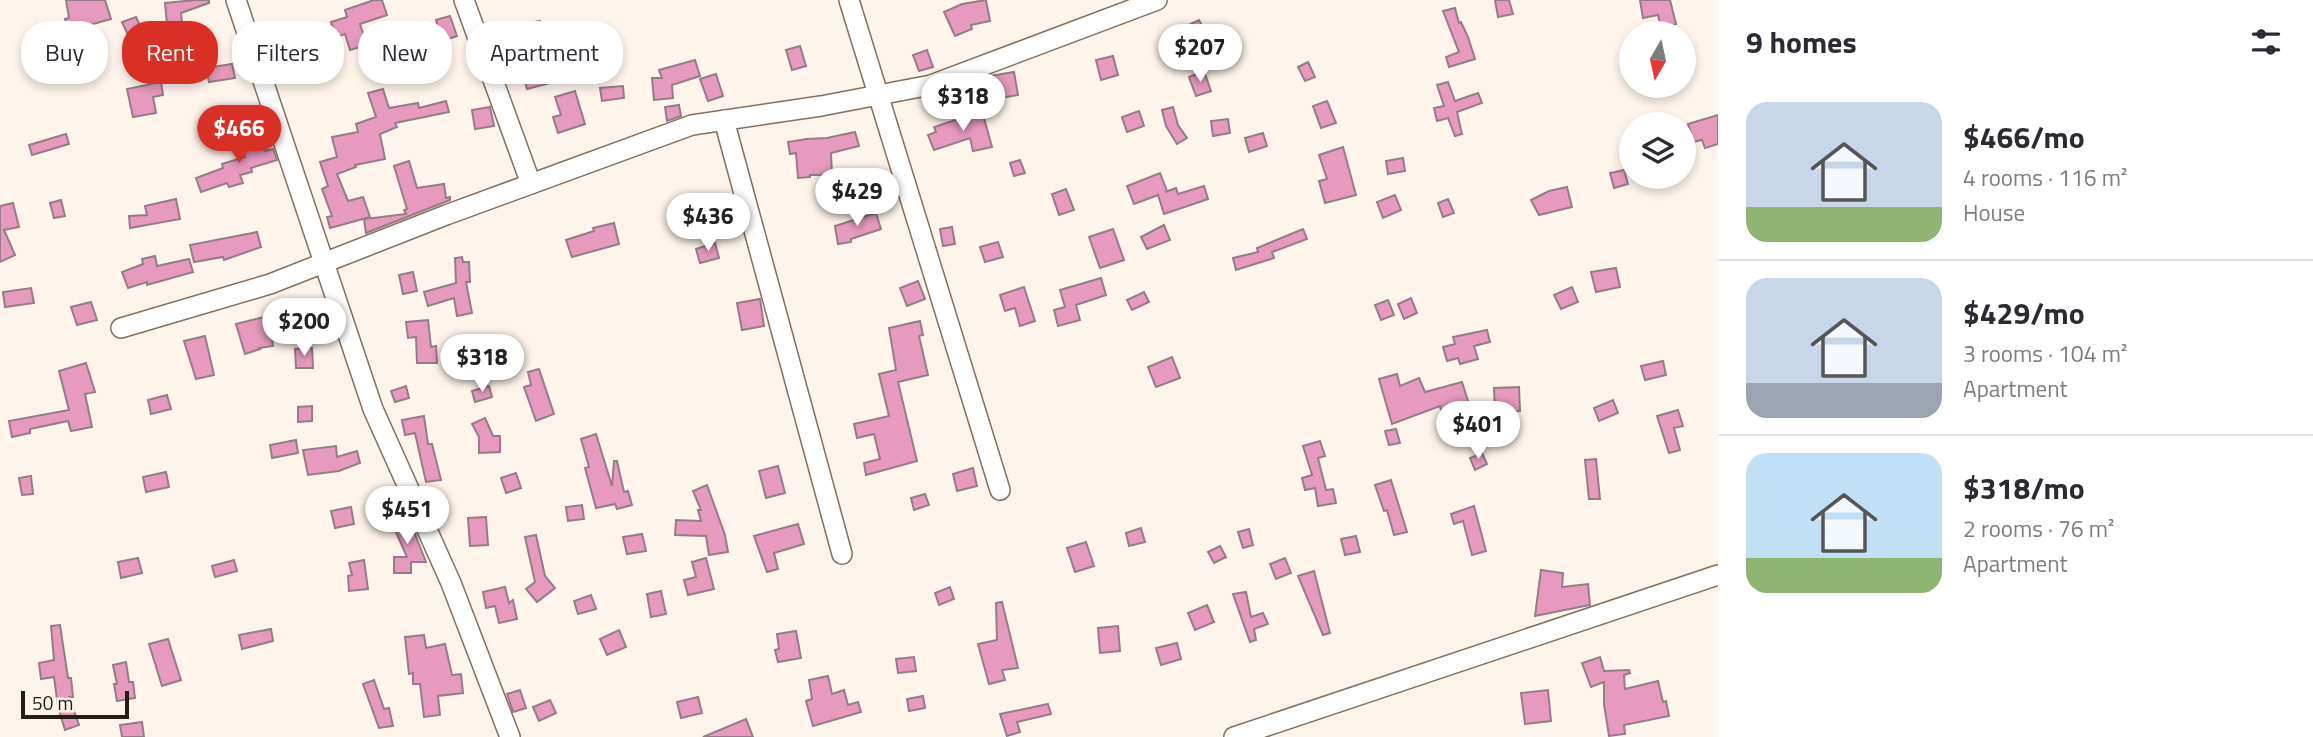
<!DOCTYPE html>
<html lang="en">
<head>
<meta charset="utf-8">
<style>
	body { margin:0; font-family:"Titillium Web",sans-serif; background:#f2f2f3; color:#2b2b33; height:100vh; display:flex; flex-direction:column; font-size:26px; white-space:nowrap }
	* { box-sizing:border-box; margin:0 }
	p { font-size:23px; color:#7c7c81 }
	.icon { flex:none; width:38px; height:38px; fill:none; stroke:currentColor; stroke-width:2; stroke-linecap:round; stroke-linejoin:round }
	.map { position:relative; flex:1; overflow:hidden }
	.side { display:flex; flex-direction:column; background:#fff; width:595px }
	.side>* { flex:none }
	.guide { position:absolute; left:21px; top:21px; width:665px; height:63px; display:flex; gap:14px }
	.needle { width:46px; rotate:189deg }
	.fabs { position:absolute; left:1619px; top:21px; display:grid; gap:14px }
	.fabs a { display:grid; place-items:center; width:77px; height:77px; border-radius:50%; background:#fff; box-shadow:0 4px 10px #0003; font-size:35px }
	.scale { position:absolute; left:21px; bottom:18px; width:108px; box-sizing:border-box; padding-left:7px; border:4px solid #251c14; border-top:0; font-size:19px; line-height:24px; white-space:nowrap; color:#251c14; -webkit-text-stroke:5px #fef4eb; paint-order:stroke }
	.price { position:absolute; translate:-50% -60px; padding:0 16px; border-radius:24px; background:#fff; color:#222; font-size:23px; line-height:46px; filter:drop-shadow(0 2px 4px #0008) }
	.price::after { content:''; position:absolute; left:50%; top:42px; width:21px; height:16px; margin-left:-10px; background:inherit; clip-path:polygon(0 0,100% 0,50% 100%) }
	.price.selected { background:#d93025; color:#fff }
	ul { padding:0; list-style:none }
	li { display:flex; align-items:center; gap:21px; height:175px; padding:0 28px }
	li+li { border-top:2px solid #e1e1e2 }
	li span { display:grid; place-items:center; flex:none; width:196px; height:140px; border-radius:21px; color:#555 }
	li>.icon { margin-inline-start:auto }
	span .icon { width:84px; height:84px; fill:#fffc; stroke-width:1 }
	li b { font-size:30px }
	h2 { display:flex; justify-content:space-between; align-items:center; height:84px; padding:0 28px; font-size:30px }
	.tag { padding:0 24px; border-radius:28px; background:#fff; box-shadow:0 4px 10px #0003; font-size:24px; line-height:63px }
	.tag.selected { background:#d93025; color:#fff }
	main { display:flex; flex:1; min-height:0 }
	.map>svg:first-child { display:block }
	.building { fill:#e69abe; stroke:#977b88; stroke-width:2 }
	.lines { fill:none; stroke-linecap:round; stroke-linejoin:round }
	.minor-casing { stroke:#856e5c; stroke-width:22 }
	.minor { stroke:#fff; stroke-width:19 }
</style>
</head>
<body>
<main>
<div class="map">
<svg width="1718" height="737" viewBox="0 0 1718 737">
	<rect width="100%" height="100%" fill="#fef4eb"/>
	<g class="building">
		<polygon points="66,0 105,0 111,19 89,25 89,33 71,38 65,19 69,18"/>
		<polygon points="195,0 209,0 209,3 181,13 182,22 167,24 165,3"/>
		<polygon points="374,0 382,0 387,15 360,24 367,45 350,50 345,34 336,37 331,22 347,17 345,10"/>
		<polygon points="986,0 990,21 971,25 972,29 955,36 944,12 962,4"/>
		<polygon points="1495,0 1509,0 1513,14 1498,17"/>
		<polygon points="1640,0 1670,0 1676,24 1661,28 1658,15 1643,18"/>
		<polygon points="1455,8 1459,23 1461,22 1468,37 1475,59 1449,67 1446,57 1459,52 1443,11"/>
		<polygon points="450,16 457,36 442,41 436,20"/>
		<polygon points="136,17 141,28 127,33 122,22"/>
		<polygon points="1199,20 1206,33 1187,43 1180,29"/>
		<polygon points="540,21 543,32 527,36 524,24"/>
		<polygon points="323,37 324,54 296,60 292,44"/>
		<polygon points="800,46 806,66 792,70 786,50"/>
		<polygon points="927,50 933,67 919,71 913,55"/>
		<polygon points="1113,56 1118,75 1101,80 1096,60"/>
		<polygon points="695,60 700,76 672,85 673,98 654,100 652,78 662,78 659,70"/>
		<polygon points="1308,62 1315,77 1305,81 1298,67"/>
		<polygon points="232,64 235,78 209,82 206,68"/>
		<polygon points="545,65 550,83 527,89 522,71"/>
		<polygon points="1204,71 1211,91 1196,96 1189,77"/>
		<polygon points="1014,72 1018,95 995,99 990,76"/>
		<polygon points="716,74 723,96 708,101 700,79"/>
		<polygon points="161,82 163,95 153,97 156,113 133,117 127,89"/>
		<polygon points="1448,82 1455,101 1478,93 1482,103 1457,112 1462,134 1455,136 1448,118 1437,121 1434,108 1444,106 1437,85"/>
		<polygon points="623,86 624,98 602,101 600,88"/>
		<polygon points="383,89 389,108 418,103 419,108 446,101 449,112 395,123 397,127 380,134 385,159 355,165 356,167 337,174 348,201 363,197 370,217 330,228 327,217 332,216 322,189 328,186 320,162 337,157 332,137 358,132 356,124 376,117 368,93"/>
		<polygon points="575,91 585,124 558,133 553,117 561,115 555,97"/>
		<polygon points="1327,101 1336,123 1321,128 1313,106"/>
		<polygon points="679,105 681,116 667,121 665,107"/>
		<polygon points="490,107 494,126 475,129 472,110"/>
		<polygon points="1173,107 1178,125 1187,138 1177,144 1166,126 1162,110"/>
		<polygon points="982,111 992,147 973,151 970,138 934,150 928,135 936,132 934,127"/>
		<polygon points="1139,111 1144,126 1127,132 1122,117"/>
		<polygon points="1718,115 1718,144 1705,148 1702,140 1693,142 1688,124"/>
		<polygon points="1228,119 1230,133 1213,136 1211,121"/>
		<polygon points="855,132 859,146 831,153 832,175 810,175 810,177 798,178 796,153 790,154 788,142 806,139 827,138"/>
		<polygon points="1263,133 1267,146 1249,152 1245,138"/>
		<polygon points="66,134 69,144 32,155 29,145"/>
		<polygon points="260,135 265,151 273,149 277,160 251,168 252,172 240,175 243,183 229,187 227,183 201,192 196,178 223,168 222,164 245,157 240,140"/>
		<polygon points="1343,147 1356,195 1325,203 1319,181 1327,179 1319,155"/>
		<polygon points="1403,158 1405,171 1388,174 1386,161"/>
		<polygon points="1020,160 1025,173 1014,176 1010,163"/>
		<polygon points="409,161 417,188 444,184 446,198 450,197 450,200 366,233 364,219 406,214 404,210 407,209 394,166"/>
		<polygon points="1624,170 1628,184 1614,188 1610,173"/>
		<polygon points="1160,173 1167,191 1165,192 1176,188 1178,194 1204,186 1208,199 1164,214 1158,195 1134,204 1127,186"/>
		<polygon points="1567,187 1572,207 1539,215 1531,200 1549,191"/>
		<polygon points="1066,189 1074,210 1059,215 1052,194"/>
		<polygon points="1395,195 1401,210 1383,218 1377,202"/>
		<polygon points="176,199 180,219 130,228 129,216 147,215 145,206"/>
		<polygon points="1448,199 1454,213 1443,217 1438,203"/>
		<polygon points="61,200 65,216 54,218 50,203"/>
		<polygon points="13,203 19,227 4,230 15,255 0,262 0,206"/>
		<polygon points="876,213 881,229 851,239 851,242 838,244 835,226"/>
		<polygon points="614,223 619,244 572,257 566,240 594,231 593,228"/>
		<polygon points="1164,225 1170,240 1147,249 1141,237"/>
		<polygon points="952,227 955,244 943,246 940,229"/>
		<polygon points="1113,229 1124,260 1100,268 1089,237"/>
		<polygon points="1303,229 1307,239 1272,252 1274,258 1236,270 1233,258 1258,252 1257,248"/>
		<polygon points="257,232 261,247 224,260 223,257 194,262 190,245"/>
		<polygon points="998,242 1003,257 985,262 980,247"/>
		<polygon points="715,243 719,258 700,263 696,249"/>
		<polygon points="155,256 157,266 189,259 193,272 147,285 147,282 128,288 122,272 143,264 142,259"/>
		<polygon points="462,257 463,262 469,262 470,282 466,282 472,313 457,316 454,298 428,306 424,292 456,283 455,258"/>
		<polygon points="1616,268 1620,287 1596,292 1591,272"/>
		<polygon points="413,272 417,291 403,294 399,275"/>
		<polygon points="1101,278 1106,295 1076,305 1080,320 1058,326 1054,310 1065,307 1060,290"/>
		<polygon points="918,281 925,299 907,306 900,288"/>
		<polygon points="1024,287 1035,321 1020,326 1015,308 1005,311 1000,295"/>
		<polygon points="1572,287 1578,302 1561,309 1554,295"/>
		<polygon points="31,288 34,303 5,307 3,292"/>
		<polygon points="1144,292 1149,302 1132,310 1127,300"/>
		<polygon points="1411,298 1417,313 1404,319 1398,304"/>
		<polygon points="760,299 764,326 742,330 737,303"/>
		<polygon points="1388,300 1394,315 1381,320 1375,305"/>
		<polygon points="91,302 97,320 77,325 71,307"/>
		<polygon points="268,316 273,346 259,348 260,349 245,354 236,324"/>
		<polygon points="428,320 431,347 436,346 437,363 417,363 416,337 408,338 406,322"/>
		<polygon points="920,321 923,335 919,336 928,375 898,382 917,461 866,475 864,463 880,459 874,434 857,438 854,424 889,416 879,374 896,370 889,328"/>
		<polygon points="1487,330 1490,342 1474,346 1478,359 1460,364 1458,358 1447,361 1443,347 1455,344 1453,337"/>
		<polygon points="205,336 214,375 196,379 184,341"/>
		<polygon points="312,348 313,368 296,368 295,349"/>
		<polygon points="1172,357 1180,378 1156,387 1148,367"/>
		<polygon points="1663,361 1666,375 1645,380 1641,366"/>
		<polygon points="86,363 95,392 85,394 92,427 71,431 68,421 30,429 30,433 12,437 9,421 69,410 59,371"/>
		<polygon points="539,369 554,414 536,421 524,387 531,385 528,372"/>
		<polygon points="1397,374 1400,386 1419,378 1425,392 1462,382 1469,404 1454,409 1462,438 1449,442 1440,406 1392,424 1379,379"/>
		<polygon points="406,386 409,398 395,402 391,391"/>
		<polygon points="489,386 492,397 475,402 472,391"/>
		<polygon points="1519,387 1520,411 1495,412 1494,388"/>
		<polygon points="167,395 171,409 151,414 148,400"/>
		<polygon points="1613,400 1618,413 1599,421 1594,408"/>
		<polygon points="312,406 312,421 298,422 298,407"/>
		<polygon points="1678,410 1683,426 1674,428 1680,450 1669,453 1657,416"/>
		<polygon points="424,416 428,444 432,444 441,480 426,482 415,433 405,435 402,420"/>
		<polygon points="485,418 493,436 500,436 500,452 479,453 479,437 472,424"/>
		<polygon points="1396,429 1400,443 1389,445 1385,431"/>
		<polygon points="596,434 612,486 614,461 617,461 624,492 628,491 632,505 617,509 615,504 596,508 585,468 589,467 581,439"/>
		<polygon points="296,440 298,453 272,458 270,445"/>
		<polygon points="1320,441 1325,456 1318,458 1326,490 1333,489 1336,503 1318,506 1315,488 1305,490 1302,478 1312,475 1303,446"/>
		<polygon points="336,446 337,457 357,451 360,463 339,471 308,475 303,450"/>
		<polygon points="1482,453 1487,464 1475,470 1470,458"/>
		<polygon points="1596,459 1600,499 1589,499 1585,460"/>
		<polygon points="778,466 785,493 766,498 759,471"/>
		<polygon points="973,468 977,486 957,491 953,474"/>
		<polygon points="166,472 169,487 146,492 143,477"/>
		<polygon points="516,473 521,488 506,493 501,478"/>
		<polygon points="31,476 33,494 22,495 19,478"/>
		<polygon points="1391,480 1407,532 1394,535 1387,510 1384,511 1375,485"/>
		<polygon points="707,485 725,535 728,552 709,555 706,536 675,535 676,520 701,521 698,510 701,510 693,491"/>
		<polygon points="925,494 929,505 914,510 911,498"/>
		<polygon points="582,505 584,519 568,521 566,507"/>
		<polygon points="1474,506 1486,551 1472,555 1463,521 1454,524 1451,514"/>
		<polygon points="351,507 354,524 335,528 331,511"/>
		<polygon points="407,514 426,562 411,562 411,573 394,573 394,557 407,557 391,521"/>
		<polygon points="486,517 488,545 470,546 468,518"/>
		<polygon points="798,524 804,544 774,553 778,569 767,572 754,536"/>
		<polygon points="1141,528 1145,542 1129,546 1126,533"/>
		<polygon points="1249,529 1253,545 1243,548 1238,532"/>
		<polygon points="642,534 646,551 627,554 623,537"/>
		<polygon points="536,535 545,576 555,588 537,602 526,589 535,582 525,537"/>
		<polygon points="1356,536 1360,552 1345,555 1341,539"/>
		<polygon points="1086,542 1094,566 1075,572 1067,548"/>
		<polygon points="1220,546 1226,557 1214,563 1208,552"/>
		<polygon points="138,558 142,573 121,578 118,562"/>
		<polygon points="706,558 714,589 688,595 684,580 696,577 692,562"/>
		<polygon points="1285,558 1291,573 1276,579 1270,564"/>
		<polygon points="234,560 237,571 215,577 212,566"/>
		<polygon points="364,560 368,589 349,591 348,576 352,575 349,563"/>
		<polygon points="1541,570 1563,573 1562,587 1588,584 1590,605 1535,616"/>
		<polygon points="1314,571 1330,633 1323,635 1298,576"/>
		<polygon points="505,587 509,603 513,600 517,619 499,623 495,606 486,608 483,592"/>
		<polygon points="950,587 954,599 939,605 935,593"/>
		<polygon points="661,591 666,614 651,617 647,594"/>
		<polygon points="1246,592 1251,617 1263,613 1268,624 1254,629 1256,640 1250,642 1233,594"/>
		<polygon points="591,595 596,609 578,614 574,601"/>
		<polygon points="1002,602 1018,668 1002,670 1005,680 989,684 978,644 997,640 996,603"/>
		<polygon points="1207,605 1214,622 1195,630 1188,613"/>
		<polygon points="60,625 68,678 71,678 73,697 69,697 79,725 65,730 58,707 54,677 41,679 39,663 54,660 51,626"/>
		<polygon points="1118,626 1120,651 1100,653 1098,628"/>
		<polygon points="271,629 273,641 242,649 239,635"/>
		<polygon points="619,630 626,647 607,655 600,639"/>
		<polygon points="796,631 801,658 778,662 775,650 779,649 777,634"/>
		<polygon points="424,635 426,648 445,644 452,675 461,674 463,693 438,696 440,715 424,717 420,684 413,684 413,673 409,674 405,637"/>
		<polygon points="168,639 181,680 162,686 149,644"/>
		<polygon points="1177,643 1181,659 1161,665 1156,648"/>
		<polygon points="914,657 916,671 898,673 896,659"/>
		<polygon points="1600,657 1604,671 1629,670 1630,673 1624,675 1625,689 1658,681 1663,702 1666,701 1669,716 1624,725 1625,734 1609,736 1604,704 1604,682 1591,687 1582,663"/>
		<polygon points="126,662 129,682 133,682 135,698 117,701 114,684 117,684 113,665"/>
		<polygon points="828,676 832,694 844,690 848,705 858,702 861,712 813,726 806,701 812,699 809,680"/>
		<polygon points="374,680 384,709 389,708 393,726 379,728 363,684"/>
		<polygon points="520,690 526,708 513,712 507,694"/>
		<polygon points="1548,690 1551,721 1525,724 1521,693"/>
		<polygon points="923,696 925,708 909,711 907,699"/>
		<polygon points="698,697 702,713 681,718 677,702"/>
		<polygon points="550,700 556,713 539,721 533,707"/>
		<polygon points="1048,704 1051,714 1017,722 1020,732 1007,736 1000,714"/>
		<polygon points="746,719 753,737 703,737"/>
		<polygon points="142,722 144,737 122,737 120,725"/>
	</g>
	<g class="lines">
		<g class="minor-casing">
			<g id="minor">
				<polyline points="236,0 373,409 451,583 510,737"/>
				<polyline points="464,0 531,184"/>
				<polyline points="849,0 1000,490"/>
				<polyline points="724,120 842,554"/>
				<polyline points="121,328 270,284 446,215 692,125 821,106 931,85 1157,0"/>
				<polyline points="1234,737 1718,575"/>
			</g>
		</g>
		<use href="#minor" class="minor"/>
	</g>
</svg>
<div class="fabs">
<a><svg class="needle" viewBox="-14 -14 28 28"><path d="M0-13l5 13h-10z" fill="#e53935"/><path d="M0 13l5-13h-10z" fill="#7c7c81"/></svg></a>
<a><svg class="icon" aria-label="layers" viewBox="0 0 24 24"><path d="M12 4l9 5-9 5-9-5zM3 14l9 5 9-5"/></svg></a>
</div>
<div class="scale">50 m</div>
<b class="price" style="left:1200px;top:84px">$207</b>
<b class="price" style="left:963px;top:133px">$318</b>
<b class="price selected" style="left:239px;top:165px">$466</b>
<b class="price" style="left:857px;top:228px">$429</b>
<b class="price" style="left:708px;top:253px">$436</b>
<b class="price" style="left:304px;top:358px">$200</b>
<b class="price" style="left:482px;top:394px">$318</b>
<b class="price" style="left:1478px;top:461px">$401</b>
<b class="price" style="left:407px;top:546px">$451</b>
<div class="guide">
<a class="tag">Buy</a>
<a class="tag selected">Rent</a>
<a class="tag">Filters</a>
<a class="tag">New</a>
<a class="tag">Apartment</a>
</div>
</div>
<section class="side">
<h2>9 homes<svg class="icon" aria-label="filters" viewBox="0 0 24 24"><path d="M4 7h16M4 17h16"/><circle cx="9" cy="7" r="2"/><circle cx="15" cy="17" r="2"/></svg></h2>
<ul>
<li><span style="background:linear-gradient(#c9d6e8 75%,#8fb573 0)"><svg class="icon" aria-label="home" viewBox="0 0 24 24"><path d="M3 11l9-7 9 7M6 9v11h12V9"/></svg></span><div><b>$466/mo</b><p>4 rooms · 116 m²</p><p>House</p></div></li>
<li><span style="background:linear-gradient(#c9d6e8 75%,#9aa5b1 0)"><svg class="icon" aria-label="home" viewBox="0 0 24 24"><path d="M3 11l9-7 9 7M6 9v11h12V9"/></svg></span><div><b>$429/mo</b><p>3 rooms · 104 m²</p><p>Apartment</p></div></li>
<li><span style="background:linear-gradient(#bfe0f5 75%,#8fb573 0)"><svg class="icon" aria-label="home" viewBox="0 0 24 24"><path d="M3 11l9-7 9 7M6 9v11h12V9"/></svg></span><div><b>$318/mo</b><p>2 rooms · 76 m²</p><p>Apartment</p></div></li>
</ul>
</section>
</main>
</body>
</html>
